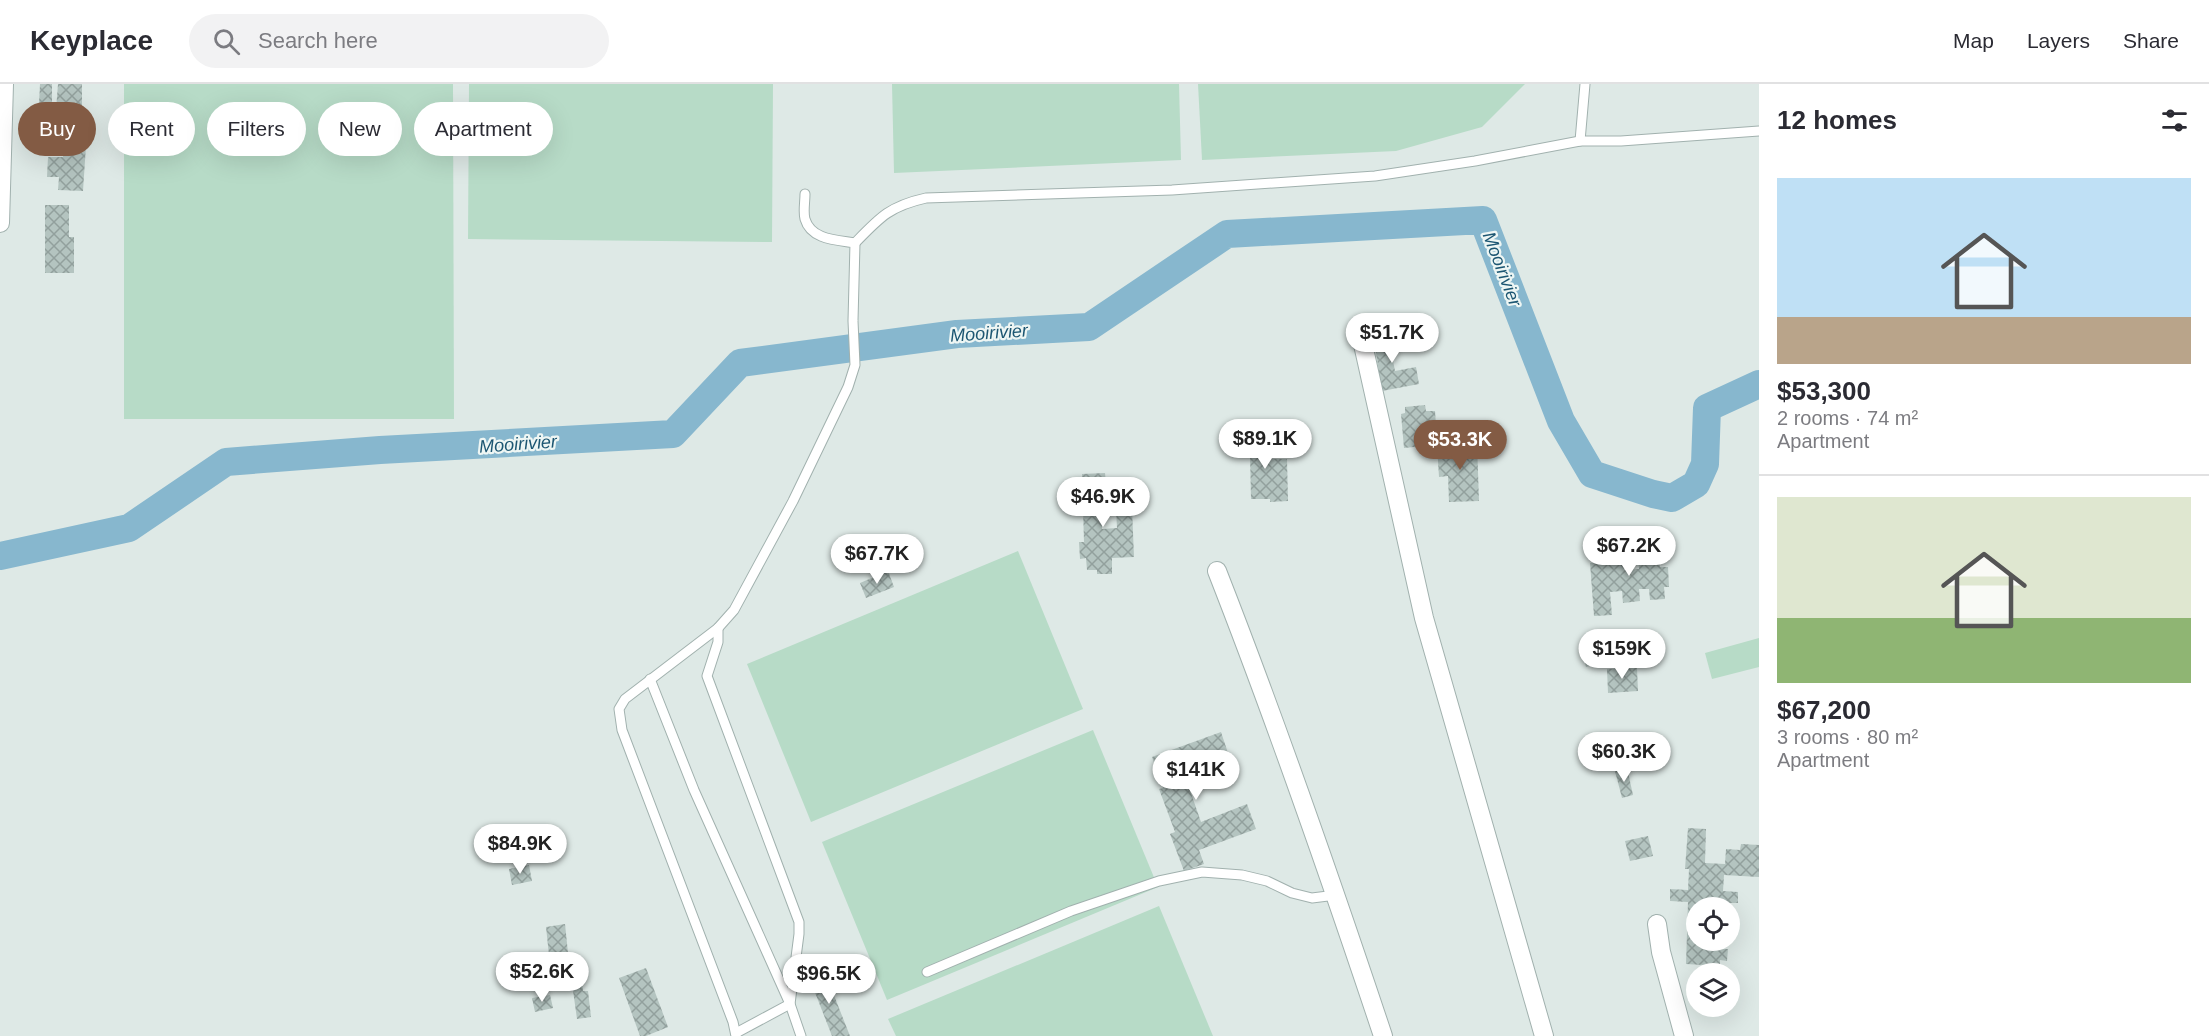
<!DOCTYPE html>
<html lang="en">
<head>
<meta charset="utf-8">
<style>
	body { margin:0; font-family:Helvetica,sans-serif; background:#f2f2f3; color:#2b2b33; height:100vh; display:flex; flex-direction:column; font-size:22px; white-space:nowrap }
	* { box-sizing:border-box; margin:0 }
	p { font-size:20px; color:#7c7c81 }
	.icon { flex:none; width:33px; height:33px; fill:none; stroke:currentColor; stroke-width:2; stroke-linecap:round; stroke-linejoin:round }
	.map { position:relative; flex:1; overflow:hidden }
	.details { display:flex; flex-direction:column; background:#fff; width:450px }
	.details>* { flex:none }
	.banner { position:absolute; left:18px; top:18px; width:570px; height:54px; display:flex; gap:12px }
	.tools { position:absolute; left:1686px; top:813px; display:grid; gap:12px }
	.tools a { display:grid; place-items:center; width:54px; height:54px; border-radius:50%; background:#fff; box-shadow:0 6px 24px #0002; font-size:30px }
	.price { position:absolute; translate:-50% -51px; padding:0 14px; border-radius:21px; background:#fff; color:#222; font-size:20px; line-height:39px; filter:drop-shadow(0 2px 3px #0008) }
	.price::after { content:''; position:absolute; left:50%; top:36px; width:18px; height:14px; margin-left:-9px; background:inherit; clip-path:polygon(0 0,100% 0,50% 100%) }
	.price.on { background:#835b44; color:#fff }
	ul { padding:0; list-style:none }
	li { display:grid; align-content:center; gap:12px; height:318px; padding:0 18px }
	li+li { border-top:2px solid #e1e1e2 }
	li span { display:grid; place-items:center; height:186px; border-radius:0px; color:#555 }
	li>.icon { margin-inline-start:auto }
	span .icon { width:108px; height:108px; fill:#fffc; stroke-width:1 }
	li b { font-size:26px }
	h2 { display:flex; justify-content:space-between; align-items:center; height:72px; padding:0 18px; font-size:26px }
	.chip { padding:0 21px; border-radius:27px; background:#fff; box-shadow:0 6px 24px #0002; font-size:21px; line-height:54px }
	.chip.on { background:#835b44; color:#fff }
	header { display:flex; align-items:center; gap:36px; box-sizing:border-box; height:84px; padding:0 30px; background:#fff; border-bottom:2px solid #e1e1e2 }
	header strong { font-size:28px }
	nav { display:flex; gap:33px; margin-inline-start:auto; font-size:21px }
	.search { width:420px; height:54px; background:#f2f2f3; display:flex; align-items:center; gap:15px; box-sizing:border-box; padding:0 21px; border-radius:33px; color:#7c7c81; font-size:22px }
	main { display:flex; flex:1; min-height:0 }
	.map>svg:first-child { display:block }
	.pitch { fill:#b7dbc7 }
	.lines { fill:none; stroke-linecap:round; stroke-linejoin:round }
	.river { stroke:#87b7ce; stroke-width:28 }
	.building { fill:url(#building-cross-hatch) }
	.lane-casing { stroke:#a1b1ae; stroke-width:11 }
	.street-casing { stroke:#a1b1ae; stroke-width:20 }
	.lane { stroke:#fff; stroke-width:9 }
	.street { stroke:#fff; stroke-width:18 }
	.labels { text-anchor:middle; stroke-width:4.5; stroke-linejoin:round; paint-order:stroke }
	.water-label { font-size:18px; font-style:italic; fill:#1c5672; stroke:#eef6f4 }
</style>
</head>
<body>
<header>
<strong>Keyplace</strong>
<div class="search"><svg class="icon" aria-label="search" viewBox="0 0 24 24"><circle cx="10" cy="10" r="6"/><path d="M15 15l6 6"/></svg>Search here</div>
<nav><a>Map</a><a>Layers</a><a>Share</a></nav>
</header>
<main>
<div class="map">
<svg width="1759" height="952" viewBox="0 0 1759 952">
	<defs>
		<pattern id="building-cross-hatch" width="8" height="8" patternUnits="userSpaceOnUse" patternTransform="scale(1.5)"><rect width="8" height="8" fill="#b4c4c0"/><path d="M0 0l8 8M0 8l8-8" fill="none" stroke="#92a09d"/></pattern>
	</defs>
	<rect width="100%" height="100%" fill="#dee9e6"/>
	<g class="pitch">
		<polygon points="124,0 453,0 454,335 124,335"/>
		<polygon points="469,0 773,0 772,158 468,155"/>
		<polygon points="892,0 1179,0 1181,76 894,89"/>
		<polygon points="1198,0 1525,0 1482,43 1396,67 1202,76"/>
		<polygon points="1018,467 1083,625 811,738 747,580"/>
		<polygon points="1759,554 1759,583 1712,595 1705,569"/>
		<polygon points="1093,646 1158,803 887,916 822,758"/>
		<polygon points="1159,822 1213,952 896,952 888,935"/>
	</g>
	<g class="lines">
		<polyline class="river" points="0,472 129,444 226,378 380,366 673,350 740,279 957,250 1089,243 1227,150 1483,136 1561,337 1592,390 1653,410 1672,414 1696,400 1705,380 1707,324 1759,300"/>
	</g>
	<g class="building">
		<polygon points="40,0 52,0 52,20 39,20"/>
		<polygon points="58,0 82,0 82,24 70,24 69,39 55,39"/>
		<polygon points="41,44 87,46 83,107 58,106 59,93 47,93 48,73 63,73 64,62 40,61"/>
		<polygon points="45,121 69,121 69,153 74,153 74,189 45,189"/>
		<polygon points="1396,246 1398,259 1390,261 1395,287 1416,283 1419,300 1382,307 1373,250"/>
		<polygon points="1425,321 1426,327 1435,327 1436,341 1431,342 1433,361 1404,364 1401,330 1405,329 1405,323"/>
		<polygon points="1271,354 1272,375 1287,375 1288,417 1270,418 1270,415 1251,415 1250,370 1235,370 1234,355"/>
		<polygon points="1477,359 1479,417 1449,418 1448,392 1439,393 1437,361"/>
		<polygon points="1105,389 1106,399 1110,399 1111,413 1101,414 1102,445 1117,444 1116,425 1132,424 1134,473 1112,474 1112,490 1097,490 1097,486 1087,486 1086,474 1080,475 1079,458 1084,458 1082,390"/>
		<polygon points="1657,451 1660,483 1668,483 1669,503 1664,503 1665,515 1650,516 1649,505 1639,505 1640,517 1623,519 1622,507 1610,508 1612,531 1594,532 1590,479 1605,477 1604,468 1622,467 1624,486 1639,485 1636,453"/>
		<polygon points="888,487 894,503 866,514 860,499"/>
		<polygon points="1596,558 1602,578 1586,583 1581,562"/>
		<polygon points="1637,584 1638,607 1608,609 1607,585"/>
		<polygon points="1221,648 1229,672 1184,689 1201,738 1247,720 1256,745 1199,766 1204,780 1184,787 1170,750 1175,748 1159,705 1163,704 1152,673"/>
		<polygon points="1627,684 1633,711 1622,714 1615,687"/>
		<polygon points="1688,744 1706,745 1705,779 1725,780 1726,765 1740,766 1741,760 1759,761 1759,793 1724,791 1723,807 1738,808 1738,819 1723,819 1722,824 1696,824 1696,856 1728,856 1728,859 1721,859 1720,865 1728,865 1727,877 1720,876 1720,882 1686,880 1688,818 1670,817 1670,805 1688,806 1689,785 1685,785"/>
		<polygon points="1648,752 1653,772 1630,777 1625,757"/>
		<polygon points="529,781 532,797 512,801 509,785"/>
		<polygon points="565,840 568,869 549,871 546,843"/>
		<polygon points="579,876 583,907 588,907 591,933 577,935 569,878"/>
		<polygon points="646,884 668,943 646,952 640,952 619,894"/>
		<polygon points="824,886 850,952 832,952 809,893"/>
		<polygon points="550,911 553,924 535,928 532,914"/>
	</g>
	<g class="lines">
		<g class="lane-casing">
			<g id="lane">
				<polyline points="1580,57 1585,0"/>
				<path d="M855,159C880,133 890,122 926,114L1172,106L1375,92L1475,77L1580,57H1621L1759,47"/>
				<polyline points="718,544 718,558 707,592 799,838 799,850 790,920 736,949"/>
				<polyline points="650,595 694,706 790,920 801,952"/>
				<polyline points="927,888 1071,827 1159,797 1202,788 1242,791 1267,797 1292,809 1312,814 1336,811"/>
				<path d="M736,952L733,938L622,646L619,625L625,615L718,544L734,526L793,417L848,303L855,281L853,237L855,159C837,156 811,156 805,135C803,128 805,118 805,110"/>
			</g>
		</g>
		<g class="street-casing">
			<g id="street">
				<polyline points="0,139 4,0"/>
				<polyline points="1360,247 1424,534 1544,952"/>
				<path d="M1217,487C1277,640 1331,796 1383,952"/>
				<polyline points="1657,840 1661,868 1684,952"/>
			</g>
		</g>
		<use href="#lane" class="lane"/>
		<use href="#street" class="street"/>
	</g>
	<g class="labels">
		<g class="water-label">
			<text transform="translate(1502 185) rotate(69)" y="6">Mooirivier</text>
			<text transform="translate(989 249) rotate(-4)" y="6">Mooirivier</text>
			<text transform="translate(518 360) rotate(-4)" y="6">Mooirivier</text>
		</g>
	</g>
</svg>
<div class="tools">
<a><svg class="icon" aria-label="locate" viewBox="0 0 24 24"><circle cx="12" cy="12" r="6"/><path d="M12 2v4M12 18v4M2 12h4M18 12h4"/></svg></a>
<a><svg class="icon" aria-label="layers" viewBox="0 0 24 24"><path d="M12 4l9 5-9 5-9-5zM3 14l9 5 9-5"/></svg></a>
</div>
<b class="price" style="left:1392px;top:280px">$51.7K</b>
<b class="price" style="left:1265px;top:386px">$89.1K</b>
<b class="price on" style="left:1460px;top:387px">$53.3K</b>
<b class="price" style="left:1103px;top:444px">$46.9K</b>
<b class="price" style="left:1629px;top:493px">$67.2K</b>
<b class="price" style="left:877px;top:501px">$67.7K</b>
<b class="price" style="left:1622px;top:596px">$159K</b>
<b class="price" style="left:1624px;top:699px">$60.3K</b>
<b class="price" style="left:1196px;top:717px">$141K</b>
<b class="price" style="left:520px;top:791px">$84.9K</b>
<b class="price" style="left:542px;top:919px">$52.6K</b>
<b class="price" style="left:829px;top:921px">$96.5K</b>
<div class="banner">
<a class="chip on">Buy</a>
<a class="chip">Rent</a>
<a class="chip">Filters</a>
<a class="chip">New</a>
<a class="chip">Apartment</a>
</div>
</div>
<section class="details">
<h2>12 homes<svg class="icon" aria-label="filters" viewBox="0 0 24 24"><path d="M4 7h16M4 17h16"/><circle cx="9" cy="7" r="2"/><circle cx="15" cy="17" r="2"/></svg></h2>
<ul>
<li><span style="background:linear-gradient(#bfe0f5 75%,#b9a48a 0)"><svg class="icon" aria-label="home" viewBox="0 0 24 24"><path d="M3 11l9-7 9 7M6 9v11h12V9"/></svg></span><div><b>$53,300</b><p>2 rooms · 74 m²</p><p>Apartment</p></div></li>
<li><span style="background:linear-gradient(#dfe7d0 65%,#8fb573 0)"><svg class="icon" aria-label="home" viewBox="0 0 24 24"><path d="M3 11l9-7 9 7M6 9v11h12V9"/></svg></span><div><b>$67,200</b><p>3 rooms · 80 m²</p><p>Apartment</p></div></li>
</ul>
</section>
</main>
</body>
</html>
